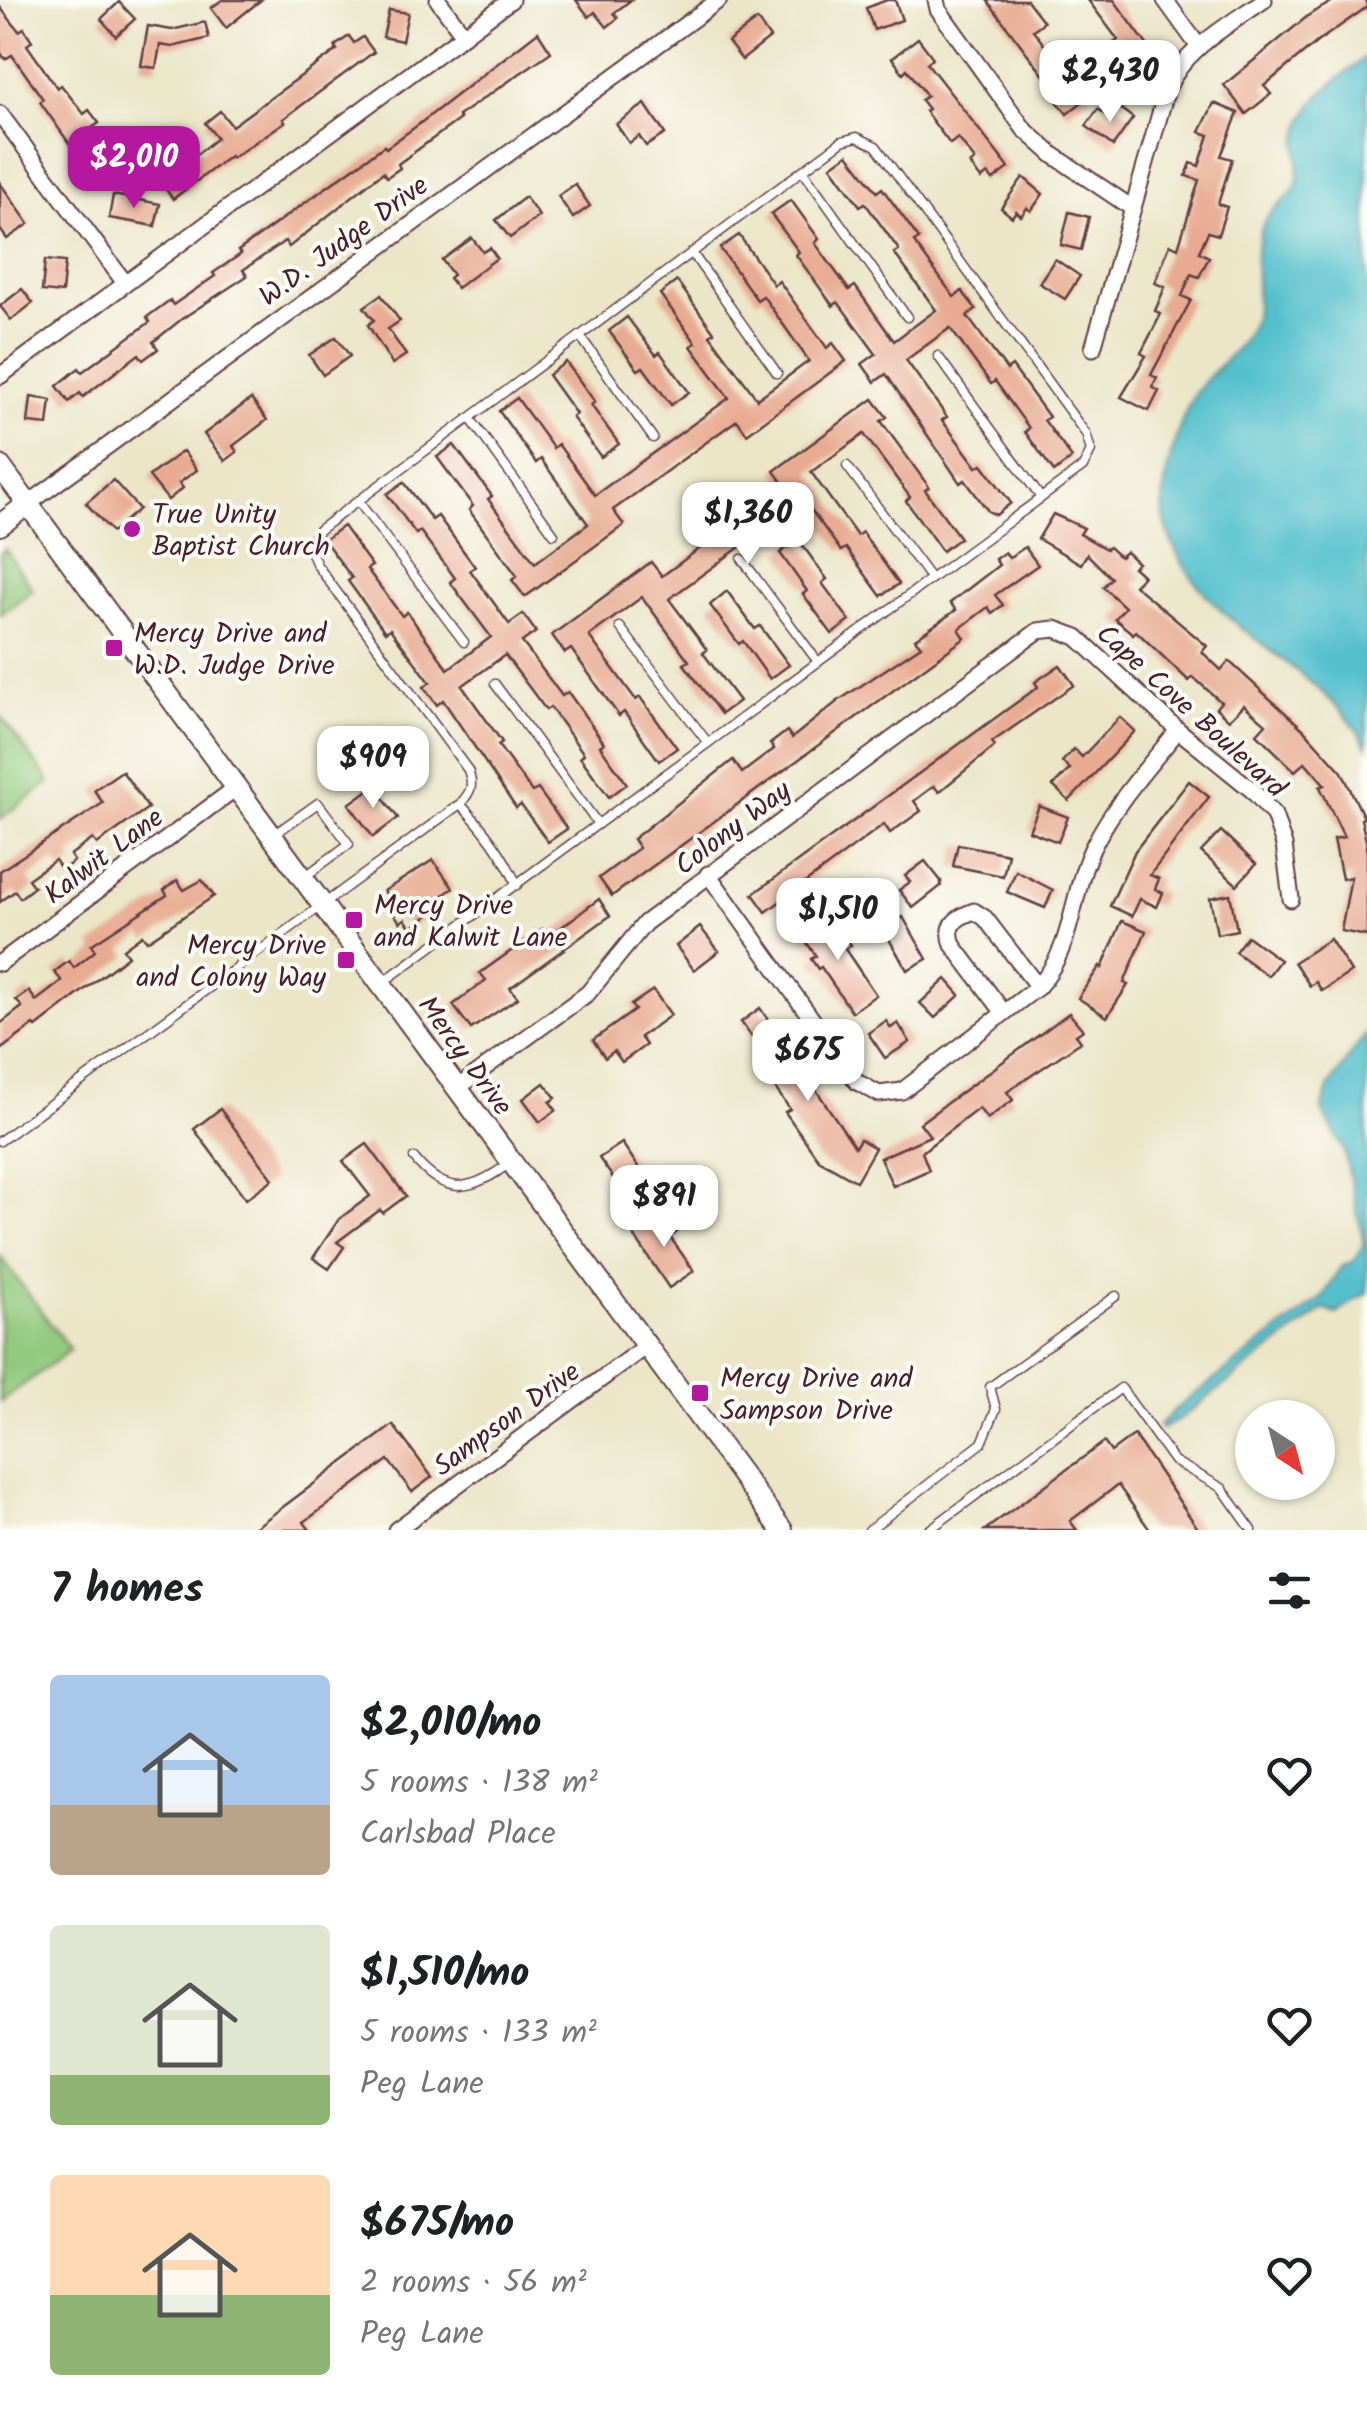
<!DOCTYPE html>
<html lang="en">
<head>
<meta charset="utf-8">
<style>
	body { margin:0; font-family:Kalam,sans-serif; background:#f2f2f2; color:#202124; height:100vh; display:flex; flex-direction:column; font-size:38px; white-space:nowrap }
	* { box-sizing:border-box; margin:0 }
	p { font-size:32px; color:#757577 }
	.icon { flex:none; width:55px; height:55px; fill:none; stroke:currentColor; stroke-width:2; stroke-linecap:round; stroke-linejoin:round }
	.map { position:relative; height:1530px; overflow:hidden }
	.panel { display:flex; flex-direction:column; background:#fff; flex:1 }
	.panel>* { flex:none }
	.needle { width:65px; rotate:144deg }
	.tools { position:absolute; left:1235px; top:1400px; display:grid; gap:20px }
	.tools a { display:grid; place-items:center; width:100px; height:100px; border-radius:50%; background:#fff; box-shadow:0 2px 8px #0004; font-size:50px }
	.price { position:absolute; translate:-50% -85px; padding:0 22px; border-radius:20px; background:#fff; color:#222; font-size:32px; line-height:65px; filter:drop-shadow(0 2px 5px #0008) }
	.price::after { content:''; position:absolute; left:50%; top:60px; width:30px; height:22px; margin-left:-15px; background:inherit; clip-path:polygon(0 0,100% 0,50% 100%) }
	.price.on { background:#b5179e; color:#fff }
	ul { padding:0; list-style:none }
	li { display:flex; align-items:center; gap:30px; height:250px; padding:0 50px }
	li span { display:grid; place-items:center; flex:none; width:280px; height:200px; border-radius:10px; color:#555 }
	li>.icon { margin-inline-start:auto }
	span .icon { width:120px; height:120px; fill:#fffc; stroke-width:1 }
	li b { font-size:42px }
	h2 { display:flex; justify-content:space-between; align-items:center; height:120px; padding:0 50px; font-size:42px }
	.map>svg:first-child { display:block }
	.green { fill:#92ca7e; stroke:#6e7454; stroke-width:2.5 }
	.water { fill:#53c0cc; stroke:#4e707c; stroke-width:2.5 }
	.building { fill:#e8ab92 }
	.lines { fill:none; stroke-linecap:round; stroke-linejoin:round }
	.service-casing { stroke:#623d43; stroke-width:11 }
	.minor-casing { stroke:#623d43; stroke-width:19 }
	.tertiary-casing { stroke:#623d43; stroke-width:24 }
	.service { stroke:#fff; stroke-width:8 }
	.minor { stroke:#fff; stroke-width:15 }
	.tertiary { stroke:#fff; stroke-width:20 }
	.poi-dot { fill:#b5179e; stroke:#fdfcf7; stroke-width:4 }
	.labels { text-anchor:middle; stroke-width:8; stroke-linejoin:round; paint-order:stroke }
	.street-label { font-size:28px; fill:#4a1f2b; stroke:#fdfcf7 }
	.poi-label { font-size:28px; fill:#4a1f2b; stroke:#fdfcf7; text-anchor:start }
</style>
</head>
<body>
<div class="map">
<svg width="1367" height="1530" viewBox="0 0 1367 1530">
	<rect width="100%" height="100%" fill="#fdfcf7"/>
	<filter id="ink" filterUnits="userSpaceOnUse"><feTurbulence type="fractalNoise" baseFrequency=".01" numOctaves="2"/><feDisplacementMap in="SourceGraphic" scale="20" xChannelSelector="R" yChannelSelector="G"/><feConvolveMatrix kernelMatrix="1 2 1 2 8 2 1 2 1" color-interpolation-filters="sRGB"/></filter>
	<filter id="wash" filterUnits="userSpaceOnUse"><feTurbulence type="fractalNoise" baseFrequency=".0048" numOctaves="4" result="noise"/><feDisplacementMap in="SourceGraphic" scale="40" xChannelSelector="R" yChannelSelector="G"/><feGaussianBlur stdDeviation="2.25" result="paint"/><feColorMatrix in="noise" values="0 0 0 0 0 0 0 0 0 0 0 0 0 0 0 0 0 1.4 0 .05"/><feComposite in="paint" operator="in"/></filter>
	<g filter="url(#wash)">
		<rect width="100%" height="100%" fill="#ebe6c8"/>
		<g class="green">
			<polygon points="5,549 33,590 0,615 0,553"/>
			<polygon points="0,715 50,782 0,819"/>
			<polygon points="0,1256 70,1350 0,1402"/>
		</g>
		<g class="water">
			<path d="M1367,56V746C1318,659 1195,628 1166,525C1156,492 1179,415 1199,388C1216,366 1241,351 1252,324C1262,300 1252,274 1257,249C1259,241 1261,228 1265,220C1273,208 1290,199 1296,186C1301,174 1297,154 1298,141C1304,99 1337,81 1367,56Z"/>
			<polygon points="1367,1032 1367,1294 1355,1299 1337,1314 1324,1309 1177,1421 1161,1429 1159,1425 1180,1406 1323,1297 1341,1267 1354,1261 1364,1243 1344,1150 1322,1110 1330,1085"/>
		</g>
		<g id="blocks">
			<g class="building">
				<polygon points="222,0 261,0 226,28 211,8"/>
				<polygon points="576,0 631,0 614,13 618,18 607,27 595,12 589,17"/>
				<polygon points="887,0 895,0 902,20 874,30 866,8"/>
				<polygon points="987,0 1027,0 1044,22 1033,30 1069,78 1076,73 1092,94 1067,114 1050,92 1054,89"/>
				<polygon points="1088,0 1114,0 1156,57 1139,70 1135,64 1125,69 1108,47 1118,40"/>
				<polygon points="1335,0 1367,0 1367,7 1317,42 1264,86 1271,94 1246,114 1224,85 1309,15"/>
				<polygon points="119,2 135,19 116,36 101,19"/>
				<polygon points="0,7 19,31 24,28 32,41 27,45 57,88 61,85 84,114 89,110 99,123 85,133 92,143 76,153 40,102 43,99 12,55 5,59 0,52"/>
				<polygon points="389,10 408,13 402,41 383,37"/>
				<polygon points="757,20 770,38 742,60 728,42"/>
				<polygon points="205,22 209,38 172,47 160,45 156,68 141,66 148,26 172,30"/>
				<polygon points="538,32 551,52 458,116 460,119 398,164 400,168 387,177 383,172 289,247 285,241 243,270 247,276 183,318 153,342 158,349 143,360 139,354 83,397 80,393 69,402 57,386 79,368 82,372 150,322 147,317 170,300 173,305 215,276 213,273 241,254 238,251 384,146 386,148 418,125"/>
				<polygon points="349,36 354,43 363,37 374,52 283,119 285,122 232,158 230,156 173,199 161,183 217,138 205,123 220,111 232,126 337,50 335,46"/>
				<polygon points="918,38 933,58 927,63 1009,168 993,180 988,174 981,179 970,164 975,160 958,138 950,144 925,111 928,109 921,100 927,96 907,69 903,73 892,58"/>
				<polygon points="1214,103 1238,113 1221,156 1232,159 1218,204 1227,207 1218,235 1208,232 1199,252 1209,257 1199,277 1191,274 1182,296 1191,300 1151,375 1157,378 1152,387 1159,391 1149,411 1121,397 1146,356 1141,353 1161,314 1155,311 1165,287 1155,283 1170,244 1178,248 1199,180 1186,176 1191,163 1199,166 1209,135 1200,132"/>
				<polygon points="645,104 665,134 646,146 639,136 629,143 616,124"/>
				<polygon points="1117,106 1133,118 1113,146 1086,126 1098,109 1109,117"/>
				<polygon points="848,154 877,192 882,188 919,239 914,242 954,297 962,291 976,309 967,316 1007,370 1012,366 1049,417 1044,420 1072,458 1054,472 1025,432 1029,428 995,381 991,384 950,328 906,360 947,417 942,420 977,467 982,464 1011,503 996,515 988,511 965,480 960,483 886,374 875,382 862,364 876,354 838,302 833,306 796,255 799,252 771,214 791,200 819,239 815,243 849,290 855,286 894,341 936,310 894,253 899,250 865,203 860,206 831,166"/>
				<polygon points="1023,177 1043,194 1031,211 1027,208 1021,216 1016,211 1012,217 1001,208"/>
				<polygon points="0,183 29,224 7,239 0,229"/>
				<polygon points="575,184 590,206 573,218 558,196"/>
				<polygon points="113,195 160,204 155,226 109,218"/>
				<polygon points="525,197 539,216 510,238 496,220"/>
				<polygon points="1069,212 1089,217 1081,250 1061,245"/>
				<polygon points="739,235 774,285 779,281 827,348 833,343 846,361 747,434 737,420 613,510 624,525 525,597 512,580 517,576 469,510 473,506 437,457 454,445 492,496 488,499 535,563 588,524 541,459 536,463 499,411 517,398 553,448 558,444 595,495 729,398 691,346 696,343 660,294 677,281 714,332 710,335 757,399 809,361 763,296 757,300 720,248"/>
				<polygon points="472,238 483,252 490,248 497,258 457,288 449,278 453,275 442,260"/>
				<polygon points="1055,259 1080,276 1065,299 1039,283"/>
				<polygon points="45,260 65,262 62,293 42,291"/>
				<polygon points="22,289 33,303 11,320 0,306"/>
				<polygon points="381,295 400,321 388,329 406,355 392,364 368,325 374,320 364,307"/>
				<polygon points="627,317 656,355 660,352 689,392 671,405 643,367 638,370 609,331"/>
				<polygon points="336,337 350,356 323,375 309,355"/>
				<polygon points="566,362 595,402 591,405 619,444 601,457 572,417 576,414 548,375"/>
				<polygon points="31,397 51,400 48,425 28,423"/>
				<polygon points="251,399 267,420 233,446 237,452 225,461 204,434"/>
				<polygon points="873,399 887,417 881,421 929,487 925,490 960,538 942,551 906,501 910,497 864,434 811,472 857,536 862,532 899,584 881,596 846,548 841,551 804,500 669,599 707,650 703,653 739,701 721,714 684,664 689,661 642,597 589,636 636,700 640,697 677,748 659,761 624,712 619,716 571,649 565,653 552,635 651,562 662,576 785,486 774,471"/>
				<polygon points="183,451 197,470 179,483 183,488 168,500 149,476"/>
				<polygon points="113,480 139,509 112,532 86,503"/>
				<polygon points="404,482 432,520 438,516 475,567 470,570 509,624 523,614 536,632 522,642 562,696 568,692 604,743 600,746 627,784 609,797 580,757 584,754 550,707 546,710 505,655 462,686 502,742 498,745 532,792 538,789 567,829 548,842 521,805 516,808 443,700 437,705 424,687 430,682 390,629 385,632 348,581 352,578 324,540 343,526 372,566 367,569 402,616 407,612 448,669 491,637 450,582 455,578 420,531 416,534 387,494"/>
				<polygon points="1053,514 1084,528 1080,534 1106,549 1109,547 1120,557 1126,552 1138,563 1133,567 1143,576 1134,585 1207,646 1202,652 1221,670 1229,661 1304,730 1342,772 1364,818 1361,819 1367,845 1367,936 1341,931 1351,877 1342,879 1334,839 1344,837 1320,787 1325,785 1305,762 1295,771 1257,734 1266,724 1244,705 1229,720 1216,708 1221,702 1193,677 1189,681 1136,631 1133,634 1115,619 1125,607 1103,587 1111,578 1087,554 1081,564 1038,539"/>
				<polygon points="798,539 827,579 822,583 850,621 832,634 803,594 807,591 780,553"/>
				<polygon points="1025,547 1038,565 995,595 1003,605 992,613 988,607 959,629 965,638 612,896 599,878 639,848 633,839 733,760 742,773 774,749 770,744 787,731 792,738 838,701 921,646 915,639 956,610 950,603 999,565 995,559 1005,552 1009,558"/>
				<polygon points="727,591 755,629 760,626 789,665 770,679 743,641 739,644 710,605"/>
				<polygon points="1060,665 1074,685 992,742 995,746 939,792 934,786 914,801 921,811 890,833 884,824 766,912 753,894 1038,687 1035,682"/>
				<polygon points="1120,717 1135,731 1069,801 1053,786 1070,769 1062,762 1074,749 1082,757"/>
				<polygon points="122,771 148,808 97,844 93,839 70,855 74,861 62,870 55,860 28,879 34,887 20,898 15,891 0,902 0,871 103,803 94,790"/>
				<polygon points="1189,781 1209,797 1150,875 1159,879 1155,889 1163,893 1157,907 1140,899 1132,916 1110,906 1135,851"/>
				<polygon points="374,786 398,818 373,837 349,804"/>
				<polygon points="1039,806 1068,817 1058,842 1029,831"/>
				<polygon points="1221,831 1256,864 1237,885 1201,852"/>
				<polygon points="958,844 1008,854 1003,876 953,866"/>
				<polygon points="433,860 453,888 424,909 429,915 411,928 405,919 400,922 384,900 388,896 384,891"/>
				<polygon points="925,861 941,881 941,886 913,908 899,890 910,882 905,876"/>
				<polygon points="1016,871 1053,890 1045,908 1007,892"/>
				<polygon points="177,880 184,890 202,880 214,896 147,941 142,935 123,949 128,956 36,1027 34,1025 0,1050 0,1024 22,1007 16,1000 29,991 36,1001 62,981 54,972 69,961 74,968 95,951 91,945 167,895 164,890"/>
				<polygon points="1230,894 1237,930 1217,934 1210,898"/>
				<polygon points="599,899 610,916 510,988 518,998 471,1029 453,1005 486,980 480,973 542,929 548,937"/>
				<polygon points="903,917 927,959 907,970 883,929"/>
				<polygon points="820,918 825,925 833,920 851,945 845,949 876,995 852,1012 821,967 818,969 811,959 816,956 800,933"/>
				<polygon points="1122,921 1146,931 1124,983 1128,985 1107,1017 1078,998 1100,966 1102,968"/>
				<polygon points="700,927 719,951 694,970 676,946"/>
				<polygon points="1247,936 1280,960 1268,976 1235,952"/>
				<polygon points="1330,939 1351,972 1322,991 1316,982 1310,986 1294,962"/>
				<polygon points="946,979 960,995 935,1018 920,1003"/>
				<polygon points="653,990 671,1015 640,1037 646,1045 622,1062 614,1051 605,1058 593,1040 635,1010 631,1005"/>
				<polygon points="760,1008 855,1147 860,1139 875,1148 856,1181 819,1160 785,1112 790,1109 770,1081 779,1074 741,1022"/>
				<polygon points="1069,1013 1083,1030 1076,1035 1081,1042 1007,1092 1013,1100 987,1119 979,1108 970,1115 922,1152 929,1170 893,1186 880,1158 930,1136 920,1123"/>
				<polygon points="886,1021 891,1028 898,1023 910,1042 885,1058 868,1033"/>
				<polygon points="544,1083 556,1098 550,1102 556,1110 540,1122 523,1099"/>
				<polygon points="220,1109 273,1179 246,1199 194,1129"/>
				<polygon points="622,1143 641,1171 619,1186 599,1158"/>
				<polygon points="367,1144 406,1196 383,1213 380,1210 337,1242 344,1247 329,1269 313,1258 339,1219 370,1196 343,1161"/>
				<polygon points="664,1213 677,1232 670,1237 694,1271 669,1288 633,1234"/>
				<polygon points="393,1425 432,1477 412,1492 388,1460 304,1522 310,1530 252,1530"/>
				<polygon points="1134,1435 1199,1530 1150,1530 1118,1485 1070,1521 1077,1530 985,1530 1104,1442 1111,1452"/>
			</g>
		</g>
	</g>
	<g filter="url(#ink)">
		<use href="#blocks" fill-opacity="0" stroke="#623d43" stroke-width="2.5"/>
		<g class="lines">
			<g class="service-casing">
				<g id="service">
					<polyline points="803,171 907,317"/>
					<polyline points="692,253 777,373"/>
					<polyline points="580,336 653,438"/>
					<polyline points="938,356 1041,498"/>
					<polyline points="470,418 554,534"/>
					<polyline points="847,466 931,579"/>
					<polyline points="358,501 464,642"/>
					<polyline points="742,559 818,662"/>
					<polyline points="620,627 708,743"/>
					<polyline points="495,684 598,824"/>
					<path d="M460,804C484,828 503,854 517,885"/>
					<polyline points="272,836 318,803 349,844 303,878"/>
					<path d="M0,1141L460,804C471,792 474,786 468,770L317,565L308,545L319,530L842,141L857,137L876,146L1086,434L1091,451L1083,467L382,983"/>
					<path d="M414,1158C447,1199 474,1190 511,1162"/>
					<polyline points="869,1530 982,1443 996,1409 990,1387 1116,1296"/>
					<polyline points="929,1530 1121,1388 1174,1461 1222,1488 1252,1530"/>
				</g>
			</g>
			<g class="minor-casing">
				<g id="minor">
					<polyline points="438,0 464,35"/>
					<polyline points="936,0 938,9 1024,129 1053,155 1132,208"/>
					<polyline points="1165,0 1199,47"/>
					<polyline points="0,114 125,283"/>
					<path d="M1093,348L1167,89C1185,48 1229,25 1264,0"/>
					<polyline points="0,376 511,0"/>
					<polyline points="28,504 719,0"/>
					<path d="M708,874L857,1082L879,1094L902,1091L1038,987C1077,943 1070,890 1095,843C1116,802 1149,766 1178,730"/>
					<polyline points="0,963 237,787"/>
					<path d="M1004,1013L953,945C946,925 955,918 974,911L985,918L1038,987"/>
					<polyline points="457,1088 588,993 645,923 1038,631 1055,629 1077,637 1178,730 1252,790 1274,815 1284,845 1291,899"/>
					<polyline points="396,1530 646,1346"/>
				</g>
			</g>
			<g class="tertiary-casing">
				<g id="tertiary">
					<polyline points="0,466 782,1530"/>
					<polyline points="0,525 28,504"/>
				</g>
			</g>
			<use href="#service" class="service"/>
			<use href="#minor" class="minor"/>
			<use href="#tertiary" class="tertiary"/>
		</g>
	</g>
	<g class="poi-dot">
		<circle cx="132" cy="529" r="10"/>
		<rect x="104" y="638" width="20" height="20" rx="5"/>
		<rect x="344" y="910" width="20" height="20" rx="5"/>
		<rect x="336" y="950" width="20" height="20" rx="5"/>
		<rect x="690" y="1383" width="20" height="20" rx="5"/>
	</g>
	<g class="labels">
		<g class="street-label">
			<text transform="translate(343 240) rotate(-36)" y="10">W.D. Judge Drive</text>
			<text transform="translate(1192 710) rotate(42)" y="10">Cape Cove Boulevard</text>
			<text transform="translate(732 827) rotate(-37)" y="10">Colony Way</text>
			<text transform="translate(103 855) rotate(-37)" y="10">Kalwit Lane</text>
			<text transform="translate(466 1055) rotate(54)" y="10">Mercy Drive</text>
			<text transform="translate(506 1418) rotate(-36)" y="10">Sampson Drive</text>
		</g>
		<g class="poi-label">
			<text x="152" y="523">True Unity<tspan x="152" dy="32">Baptist Church</tspan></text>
			<text x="134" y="642">Mercy Drive and<tspan x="134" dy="32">W.D. Judge Drive</tspan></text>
			<text x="374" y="914">Mercy Drive<tspan x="374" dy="32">and Kalwit Lane</tspan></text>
			<text x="326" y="954" text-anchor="end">Mercy Drive<tspan x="326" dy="32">and Colony Way</tspan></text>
			<text x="720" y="1387">Mercy Drive and<tspan x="720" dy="32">Sampson Drive</tspan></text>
		</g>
	</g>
</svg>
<div class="tools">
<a><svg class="needle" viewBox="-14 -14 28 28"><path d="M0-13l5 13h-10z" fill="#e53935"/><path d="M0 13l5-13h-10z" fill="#757577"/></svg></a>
</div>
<b class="price" style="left:1110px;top:125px">$2,430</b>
<b class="price on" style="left:134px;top:211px">$2,010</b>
<b class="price" style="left:748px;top:567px">$1,360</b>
<b class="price" style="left:373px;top:811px">$909</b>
<b class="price" style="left:838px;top:963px">$1,510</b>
<b class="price" style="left:808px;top:1104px">$675</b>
<b class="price" style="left:664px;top:1250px">$891</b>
</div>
<section class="panel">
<h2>7 homes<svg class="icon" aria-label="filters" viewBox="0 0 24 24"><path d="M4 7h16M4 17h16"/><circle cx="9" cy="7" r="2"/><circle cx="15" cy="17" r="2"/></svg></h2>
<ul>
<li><span style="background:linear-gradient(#a9c7e8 65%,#b9a48a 0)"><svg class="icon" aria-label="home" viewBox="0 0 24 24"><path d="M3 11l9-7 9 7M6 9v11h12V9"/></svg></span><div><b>$2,010/mo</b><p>5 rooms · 138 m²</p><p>Carlsbad Place</p></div><svg class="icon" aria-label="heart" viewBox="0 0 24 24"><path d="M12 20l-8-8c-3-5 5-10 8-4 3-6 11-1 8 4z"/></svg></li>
<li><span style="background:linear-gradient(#dfe7d0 75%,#8fb573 0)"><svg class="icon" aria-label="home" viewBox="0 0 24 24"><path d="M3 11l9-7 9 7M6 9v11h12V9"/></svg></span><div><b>$1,510/mo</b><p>5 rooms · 133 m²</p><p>Peg Lane</p></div><svg class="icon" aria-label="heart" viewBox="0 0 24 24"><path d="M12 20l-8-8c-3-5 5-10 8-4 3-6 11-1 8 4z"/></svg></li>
<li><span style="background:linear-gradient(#ffd9b3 60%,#8fb573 0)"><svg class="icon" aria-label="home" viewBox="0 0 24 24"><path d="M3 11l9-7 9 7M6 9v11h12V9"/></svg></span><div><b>$675/mo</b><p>2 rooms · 56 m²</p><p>Peg Lane</p></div><svg class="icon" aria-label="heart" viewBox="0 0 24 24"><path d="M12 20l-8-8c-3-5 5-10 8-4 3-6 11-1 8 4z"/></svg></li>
</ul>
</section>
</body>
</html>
